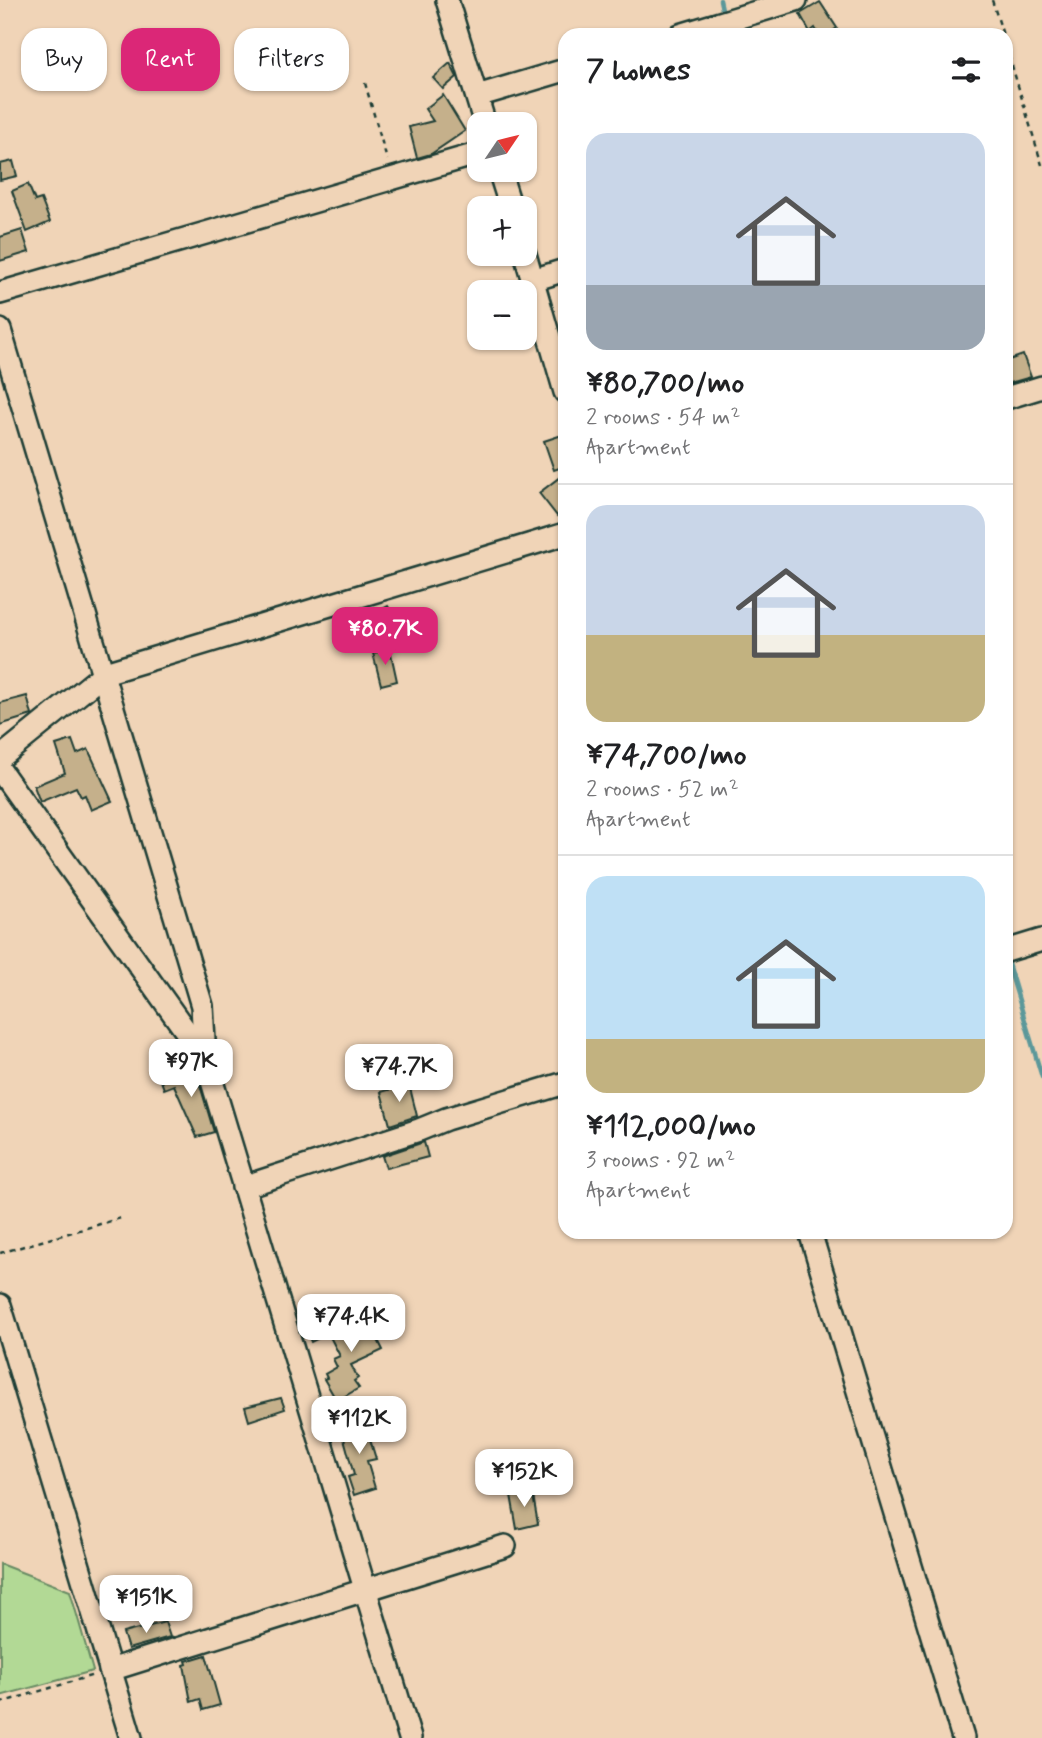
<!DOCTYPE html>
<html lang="en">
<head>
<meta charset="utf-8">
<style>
	body { margin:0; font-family:Mynerve,sans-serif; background:#f6f6f6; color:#202124; height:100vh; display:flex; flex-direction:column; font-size:26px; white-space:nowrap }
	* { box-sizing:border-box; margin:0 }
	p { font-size:23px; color:#757577 }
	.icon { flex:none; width:38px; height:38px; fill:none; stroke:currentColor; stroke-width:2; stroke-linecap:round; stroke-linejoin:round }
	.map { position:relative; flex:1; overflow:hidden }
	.drawer { position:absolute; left:558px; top:28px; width:455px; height:1211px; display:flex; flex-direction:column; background:#fff; border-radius:21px; box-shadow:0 2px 5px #0004 }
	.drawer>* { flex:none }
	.top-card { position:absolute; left:21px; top:28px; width:432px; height:63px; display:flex; gap:14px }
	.needle { width:46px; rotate:55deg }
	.controls { position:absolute; left:467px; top:112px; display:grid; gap:14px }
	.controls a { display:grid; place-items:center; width:70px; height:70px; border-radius:14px; background:#fff; box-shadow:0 2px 5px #0004; font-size:35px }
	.price { position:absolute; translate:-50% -60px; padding:0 16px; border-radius:14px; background:#fff; color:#222; font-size:23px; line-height:46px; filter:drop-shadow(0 2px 4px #0008) }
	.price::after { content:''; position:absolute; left:50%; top:42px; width:21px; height:16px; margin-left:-10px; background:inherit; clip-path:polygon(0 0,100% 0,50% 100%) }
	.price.selected { background:#db2777; color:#fff }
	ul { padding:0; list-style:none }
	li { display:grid; align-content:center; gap:14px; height:371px; padding:0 28px }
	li+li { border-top:2px solid #e0e0e0 }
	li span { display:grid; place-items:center; height:217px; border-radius:21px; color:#555 }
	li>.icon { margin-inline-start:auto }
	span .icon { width:126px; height:126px; fill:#fffc; stroke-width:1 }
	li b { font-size:30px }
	h2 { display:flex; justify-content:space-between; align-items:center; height:84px; padding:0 28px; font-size:30px }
	.pill { padding:0 24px; border-radius:21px; background:#fff; box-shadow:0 2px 5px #0004; font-size:24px; line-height:63px }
	.pill.selected { background:#db2777; color:#fff }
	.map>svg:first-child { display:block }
	.green { fill:#b2d995; stroke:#688b64; stroke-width:2 }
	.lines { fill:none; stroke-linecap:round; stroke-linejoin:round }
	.stream { stroke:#5b989a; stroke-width:4.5 }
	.building { fill:#c5b08b; stroke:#1f3d34; stroke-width:2 }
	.minor-casing { stroke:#1f3d34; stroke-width:26 }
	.path { stroke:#1f3d34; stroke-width:2.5; stroke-dasharray:5 5; stroke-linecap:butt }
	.minor { stroke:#f0d4b7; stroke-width:21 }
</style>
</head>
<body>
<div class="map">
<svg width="1042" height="1738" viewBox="0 0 1042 1738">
	<rect width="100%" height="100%" fill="#f0d4b7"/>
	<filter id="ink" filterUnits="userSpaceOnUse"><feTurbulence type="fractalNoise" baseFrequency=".0143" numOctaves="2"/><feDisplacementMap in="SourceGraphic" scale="14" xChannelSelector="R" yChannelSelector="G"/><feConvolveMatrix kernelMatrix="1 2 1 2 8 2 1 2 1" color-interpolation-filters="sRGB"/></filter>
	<g filter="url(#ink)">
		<polygon class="green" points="0,1564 70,1591 93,1671 0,1696"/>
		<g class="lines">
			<g class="stream">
				<polyline points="720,0 722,9"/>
				<polyline points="730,33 730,35"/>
				<polyline points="1008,964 1042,1077"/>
			</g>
		</g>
		<g class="building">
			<polygon points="820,2 837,28 827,35 819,35 815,28 810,32 800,14"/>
			<polygon points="450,63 457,77 443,89 433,78"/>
			<polygon points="443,95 465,131 431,154 417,158 409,127 433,121 425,109"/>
			<polygon points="13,161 17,176 0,180 0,164"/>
			<polygon points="28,184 35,201 41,199 50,222 27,232 12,191"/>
			<polygon points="22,230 29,252 0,261 0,237"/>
			<polygon points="1023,355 1031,377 1006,384 1006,361"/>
			<polygon points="562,435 565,445 565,466 554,470 544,441"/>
			<polygon points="560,477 565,483 565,509 557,516 539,493"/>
			<polygon points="388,606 397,622 405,618 413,634 387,648 369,616"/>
			<polygon points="390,649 397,681 381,685 373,653"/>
			<polygon points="27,696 32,715 0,725 0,703"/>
			<polygon points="72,740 77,754 88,749 112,801 91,810 85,795 81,797 76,787 40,802 34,786 65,773 56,745"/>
			<polygon points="194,1065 214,1132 197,1137 174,1085 164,1089 160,1078"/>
			<polygon points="409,1084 417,1116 390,1125 381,1092"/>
			<polygon points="424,1142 428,1157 386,1168 382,1156"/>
			<polygon points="365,1314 383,1350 351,1365 358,1378 354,1381 359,1388 340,1399 339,1396 335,1398 324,1379 327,1378 325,1374 337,1367 333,1359 340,1356 328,1333"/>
			<polygon points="321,1322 327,1334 311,1342 306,1330"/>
			<polygon points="281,1398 285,1409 249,1421 245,1407"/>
			<polygon points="364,1420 376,1459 367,1461 375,1488 354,1495 348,1477 354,1475 342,1431 346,1429 346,1425"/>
			<polygon points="532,1490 538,1524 517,1529 511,1495"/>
			<polygon points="165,1622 170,1637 128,1649 123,1633"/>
			<polygon points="206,1655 220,1705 203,1710 200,1699 191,1702 184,1665 187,1664 186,1661"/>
		</g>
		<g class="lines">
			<g class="minor-casing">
				<g id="minor">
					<polyline points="447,0 485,124"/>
					<polyline points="680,35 796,0"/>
					<polyline points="477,96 565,70"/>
					<polyline points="499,170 511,208"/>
					<polyline points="525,254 565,392"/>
					<polyline points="533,280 565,270"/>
					<polyline points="0,293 480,153"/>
					<polyline points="0,330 202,1006 205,1058 410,1738"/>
					<polyline points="1006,398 1042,387"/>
					<polyline points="0,758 105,673 565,534"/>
					<polyline points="0,770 205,1058"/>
					<polyline points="1006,951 1042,940"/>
					<polyline points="243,1187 419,1130 446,1119 565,1083"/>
					<polyline points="810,1232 963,1738"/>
					<polyline points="0,1305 131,1738"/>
					<polyline points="110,1670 505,1546"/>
				</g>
			</g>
			<g class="path">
				<polyline points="992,0 1003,35"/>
				<polyline points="1006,46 1042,165"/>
				<polyline points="365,83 387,160"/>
				<polyline points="0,1253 121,1218"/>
				<polyline points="0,1703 94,1675"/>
			</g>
			<use href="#minor" class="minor"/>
		</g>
	</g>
</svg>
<div class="controls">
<a><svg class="needle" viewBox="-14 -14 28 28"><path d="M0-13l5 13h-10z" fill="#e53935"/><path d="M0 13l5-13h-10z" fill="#757577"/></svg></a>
<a>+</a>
<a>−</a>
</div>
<b class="price selected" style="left:385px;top:667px">¥80.7K</b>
<b class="price" style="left:191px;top:1099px">¥97K</b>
<b class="price" style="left:399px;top:1104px">¥74.7K</b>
<b class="price" style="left:351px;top:1354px">¥74.4K</b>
<b class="price" style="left:359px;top:1456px">¥112K</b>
<b class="price" style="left:524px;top:1509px">¥152K</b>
<b class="price" style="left:146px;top:1635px">¥151K</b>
<div class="top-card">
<a class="pill">Buy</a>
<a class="pill selected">Rent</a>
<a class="pill">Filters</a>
</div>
<section class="drawer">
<h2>7 homes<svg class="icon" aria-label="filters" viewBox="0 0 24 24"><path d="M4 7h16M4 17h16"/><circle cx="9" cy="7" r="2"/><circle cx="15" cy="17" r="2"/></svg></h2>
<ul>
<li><span style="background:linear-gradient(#c9d6e8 70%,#9aa5b1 0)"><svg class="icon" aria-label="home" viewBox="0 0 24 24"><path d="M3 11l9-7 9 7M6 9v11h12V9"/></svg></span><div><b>¥80,700/mo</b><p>2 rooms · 54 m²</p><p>Apartment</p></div></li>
<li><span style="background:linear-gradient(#c9d6e8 60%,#c2b280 0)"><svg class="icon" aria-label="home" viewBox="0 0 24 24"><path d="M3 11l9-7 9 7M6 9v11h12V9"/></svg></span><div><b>¥74,700/mo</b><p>2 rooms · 52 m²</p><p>Apartment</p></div></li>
<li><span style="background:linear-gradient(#bfe0f5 75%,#c2b280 0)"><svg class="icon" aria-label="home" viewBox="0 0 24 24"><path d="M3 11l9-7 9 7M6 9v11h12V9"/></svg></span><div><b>¥112,000/mo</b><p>3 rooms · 92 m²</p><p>Apartment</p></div></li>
</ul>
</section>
</div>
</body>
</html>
